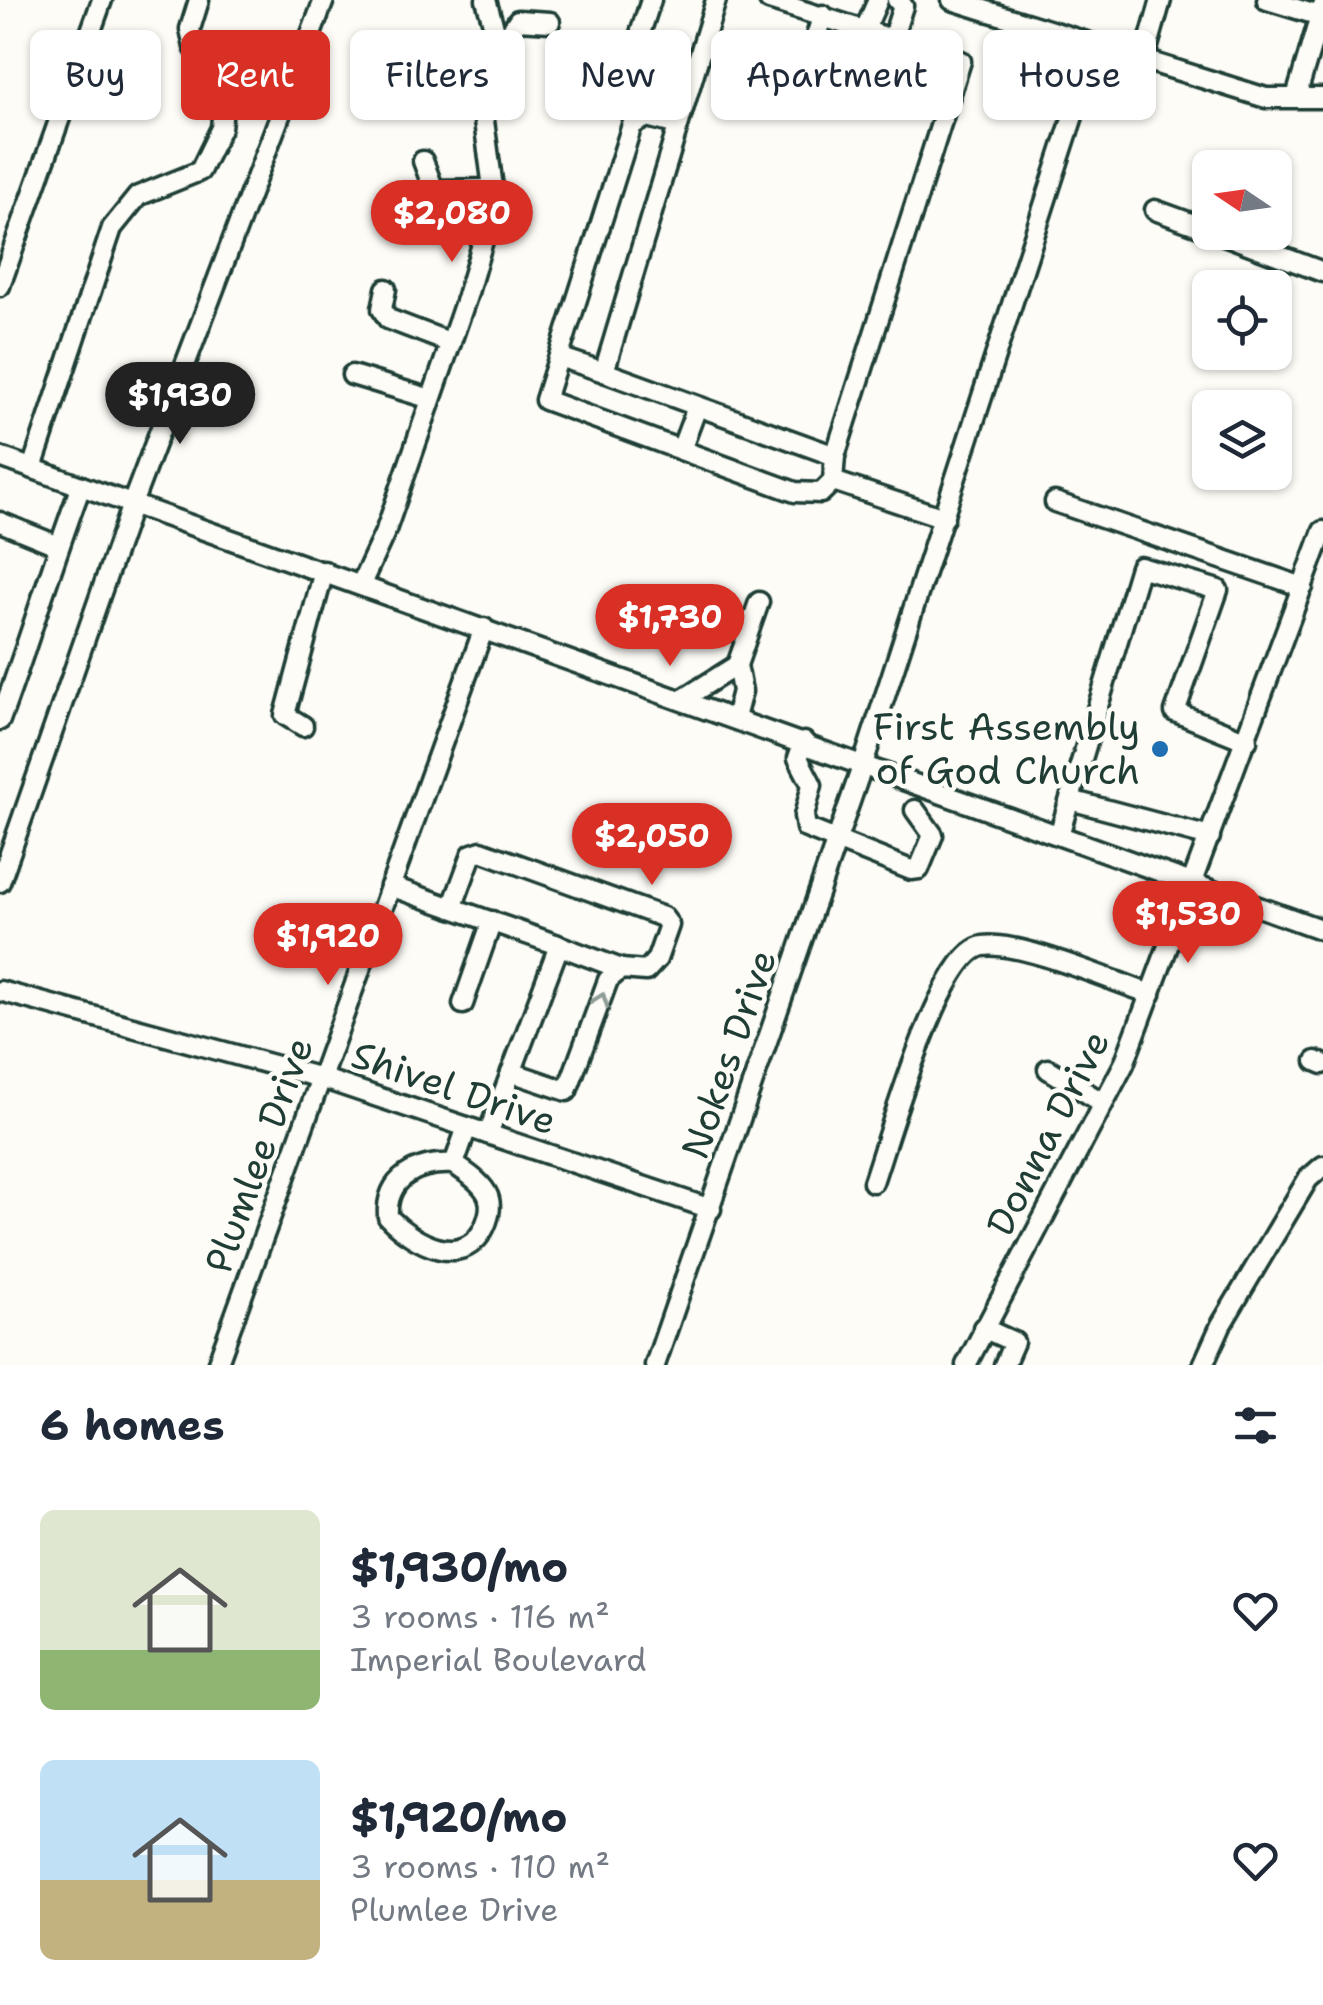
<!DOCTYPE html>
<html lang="en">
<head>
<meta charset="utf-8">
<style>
	body { margin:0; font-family:"Shantell Sans",sans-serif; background:#f2f2f3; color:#1f2937; height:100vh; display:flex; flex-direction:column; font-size:38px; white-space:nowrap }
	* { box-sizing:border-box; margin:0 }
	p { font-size:32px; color:#747a83 }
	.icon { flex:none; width:55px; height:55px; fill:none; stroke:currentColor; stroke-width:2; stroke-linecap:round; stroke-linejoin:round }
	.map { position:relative; height:1365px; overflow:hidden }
	.sheet { display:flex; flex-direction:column; background:#fff; flex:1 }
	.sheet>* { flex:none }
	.hud { position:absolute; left:30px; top:30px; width:1265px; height:90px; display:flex; gap:20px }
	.needle { width:65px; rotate:283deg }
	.fabs { position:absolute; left:1192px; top:150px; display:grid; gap:20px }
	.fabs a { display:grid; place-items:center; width:100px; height:100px; border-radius:15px; background:#fff; box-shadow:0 2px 8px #0004; font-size:50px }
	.price { position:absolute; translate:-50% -85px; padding:0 22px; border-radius:35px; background:#d93025; color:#fff; font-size:32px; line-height:65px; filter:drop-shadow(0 2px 5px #0008) }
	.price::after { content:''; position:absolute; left:50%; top:60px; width:30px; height:22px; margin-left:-15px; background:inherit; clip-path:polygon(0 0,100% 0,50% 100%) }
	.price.active { background:#222; color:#fff }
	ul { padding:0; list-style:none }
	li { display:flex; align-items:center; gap:30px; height:250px; padding:0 40px }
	li span { display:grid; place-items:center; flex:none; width:280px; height:200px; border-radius:15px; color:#555 }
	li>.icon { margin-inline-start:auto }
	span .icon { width:120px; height:120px; fill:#fffc; stroke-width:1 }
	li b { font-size:42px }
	h2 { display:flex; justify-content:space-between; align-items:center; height:120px; padding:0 40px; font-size:42px }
	.tag { padding:0 35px; border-radius:15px; background:#fff; box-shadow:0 2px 8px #0004; font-size:35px; line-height:90px }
	.tag.active { background:#d93025; color:#fff }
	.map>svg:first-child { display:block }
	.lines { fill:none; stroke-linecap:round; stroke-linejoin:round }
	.minor-casing { stroke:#1f3d34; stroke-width:25 }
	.minor { stroke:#fdfcf7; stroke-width:18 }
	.oneway { stroke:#8e9c96 }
	.poi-dot { fill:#1f6fb2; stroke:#fdfcf7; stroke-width:4 }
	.labels { text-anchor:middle; stroke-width:9; stroke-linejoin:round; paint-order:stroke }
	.poi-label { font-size:38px; fill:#1f3d34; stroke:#fdfcf7; text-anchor:end }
	.street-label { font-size:38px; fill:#1f3d34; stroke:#fdfcf7 }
</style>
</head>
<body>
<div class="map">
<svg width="1323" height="1365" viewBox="0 0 1323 1365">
	<rect width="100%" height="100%" fill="#fdfcf7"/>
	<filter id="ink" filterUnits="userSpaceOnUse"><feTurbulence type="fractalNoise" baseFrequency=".01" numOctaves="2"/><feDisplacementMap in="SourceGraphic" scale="20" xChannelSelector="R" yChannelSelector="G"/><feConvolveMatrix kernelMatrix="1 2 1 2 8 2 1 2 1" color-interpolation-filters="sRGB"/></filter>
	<g filter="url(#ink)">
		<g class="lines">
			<g class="minor-casing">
				<g id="minor">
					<polyline points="486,0 500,47"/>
					<polyline points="716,0 604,372 835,456 833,481 944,518"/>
					<polyline points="769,0 961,61 835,456"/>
					<polyline points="952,0 1266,98 1323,98"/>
					<polyline points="1267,0 1320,16"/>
					<polyline points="823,15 815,39 815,54 824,63 840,68 855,52 878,0"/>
					<polyline points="893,37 903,6 897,0"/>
					<polyline points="1144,60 1161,0"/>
					<polyline points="599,70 634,52 651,0"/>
					<polyline points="448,71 452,87 482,85"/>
					<polyline points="1296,97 1323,6"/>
					<polyline points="678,125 647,117 632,125 545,400 795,492 821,493 833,481"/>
					<polyline points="423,161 434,190 493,189"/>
					<polyline points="1155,210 1210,230"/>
					<polyline points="1216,232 1323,272"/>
					<polyline points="0,286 102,0"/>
					<polyline points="386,289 382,309 388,319 451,343"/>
					<polyline points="559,357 604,372"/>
					<polyline points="352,375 431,399"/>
					<polyline points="681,450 697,407"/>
					<polyline points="0,457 1323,930"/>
					<polyline points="32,468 112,228 138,196 200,171 221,128 224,97 194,47 190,29 199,0"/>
					<polyline points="1055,502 1303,587"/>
					<polyline points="0,522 59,546"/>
					<polyline points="361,584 386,530 467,296 489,220 493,188 480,91 484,73 518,20 550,22"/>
					<polyline points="683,699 737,665"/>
					<polyline points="735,718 742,691 737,665 759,602"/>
					<path d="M0,720C29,642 52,563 81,486"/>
					<polyline points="303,726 285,715 324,571"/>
					<polyline points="804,742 798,758 812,785 804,816 806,828 911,870 919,869 933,835 915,810"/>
					<polyline points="1070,800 1210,837"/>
					<polyline points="1059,835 1140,567 1218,590 1175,712 1247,741"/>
					<polyline points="0,882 132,504 324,0"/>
					<polyline points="390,886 555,944 557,951 488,1134"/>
					<polyline points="452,908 472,854 481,851 663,917 669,925 657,959 646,971 621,969 608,980 567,1091 511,1072"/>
					<polyline points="555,944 621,969"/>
					<polyline points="0,991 321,1078 711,1209"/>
					<polyline points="463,1004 492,921"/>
					<polyline points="1316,1061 1323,1064"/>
					<polyline points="1048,1069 1103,1103"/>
					<path d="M454,1164C465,1172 482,1182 488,1196C492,1206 489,1217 485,1226C464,1271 414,1244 388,1217C385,1177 418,1162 454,1164L467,1127"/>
					<path d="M873,1182C888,1139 940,953 983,946C1017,940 1115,982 1151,994"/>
					<polyline points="983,1328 1014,1342 1004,1365"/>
					<polyline points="217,1365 484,628"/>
					<polyline points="655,1365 863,764 1096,45"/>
					<polyline points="966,1365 1124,1064 1323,531"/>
					<polyline points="1203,1365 1221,1325 1308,1179 1323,1166"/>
				</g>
			</g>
			<use href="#minor" class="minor"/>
		</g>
		<defs><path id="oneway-chevron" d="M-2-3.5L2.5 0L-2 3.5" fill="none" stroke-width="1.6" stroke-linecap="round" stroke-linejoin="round" transform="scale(2.5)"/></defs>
		<use class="oneway" href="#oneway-chevron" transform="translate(601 1000) rotate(-70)"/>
	</g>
	<circle class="poi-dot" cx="1160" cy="749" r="10"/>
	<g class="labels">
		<g class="poi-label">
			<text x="1140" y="740">First Assembly<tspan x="1140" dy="44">of God Church</tspan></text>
		</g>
		<g class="street-label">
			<text transform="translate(729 1054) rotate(-71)" y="13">Nokes Drive</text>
			<text transform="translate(454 1088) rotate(19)" y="13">Shivel Drive</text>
			<text transform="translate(1048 1133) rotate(-63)" y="13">Donna Drive</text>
			<text transform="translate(259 1155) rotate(-70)" y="13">Plumlee Drive</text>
		</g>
	</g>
</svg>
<div class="fabs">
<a><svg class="needle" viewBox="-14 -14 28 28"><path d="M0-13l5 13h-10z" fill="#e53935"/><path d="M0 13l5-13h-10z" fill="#747a83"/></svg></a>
<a><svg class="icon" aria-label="locate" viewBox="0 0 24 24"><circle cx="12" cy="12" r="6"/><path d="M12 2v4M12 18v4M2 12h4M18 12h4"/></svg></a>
<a><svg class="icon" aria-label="layers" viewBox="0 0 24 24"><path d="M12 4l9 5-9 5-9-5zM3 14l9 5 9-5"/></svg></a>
</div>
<b class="price" style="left:452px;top:265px">$2,080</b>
<b class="price active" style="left:180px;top:447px">$1,930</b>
<b class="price" style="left:670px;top:669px">$1,730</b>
<b class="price" style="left:652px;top:888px">$2,050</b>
<b class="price" style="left:1188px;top:966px">$1,530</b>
<b class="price" style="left:328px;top:988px">$1,920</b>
<div class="hud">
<a class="tag">Buy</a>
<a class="tag active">Rent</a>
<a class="tag">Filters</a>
<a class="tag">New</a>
<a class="tag">Apartment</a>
<a class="tag">House</a>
</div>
</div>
<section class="sheet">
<h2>6 homes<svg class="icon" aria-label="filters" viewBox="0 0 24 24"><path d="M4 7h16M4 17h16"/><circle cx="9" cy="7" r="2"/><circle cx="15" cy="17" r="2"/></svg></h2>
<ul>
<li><span style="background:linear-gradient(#dfe7d0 70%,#8fb573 0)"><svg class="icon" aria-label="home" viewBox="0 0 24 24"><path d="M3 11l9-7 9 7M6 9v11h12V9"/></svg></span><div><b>$1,930/mo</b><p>3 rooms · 116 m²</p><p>Imperial Boulevard</p></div><svg class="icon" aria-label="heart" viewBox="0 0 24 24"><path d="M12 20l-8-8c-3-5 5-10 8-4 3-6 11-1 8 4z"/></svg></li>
<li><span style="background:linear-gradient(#bfe0f5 60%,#c2b280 0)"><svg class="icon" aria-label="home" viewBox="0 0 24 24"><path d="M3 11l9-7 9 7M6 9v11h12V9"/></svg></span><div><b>$1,920/mo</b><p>3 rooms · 110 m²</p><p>Plumlee Drive</p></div><svg class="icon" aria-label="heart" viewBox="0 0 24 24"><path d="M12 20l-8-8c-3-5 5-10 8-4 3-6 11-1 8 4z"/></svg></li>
</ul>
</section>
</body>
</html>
